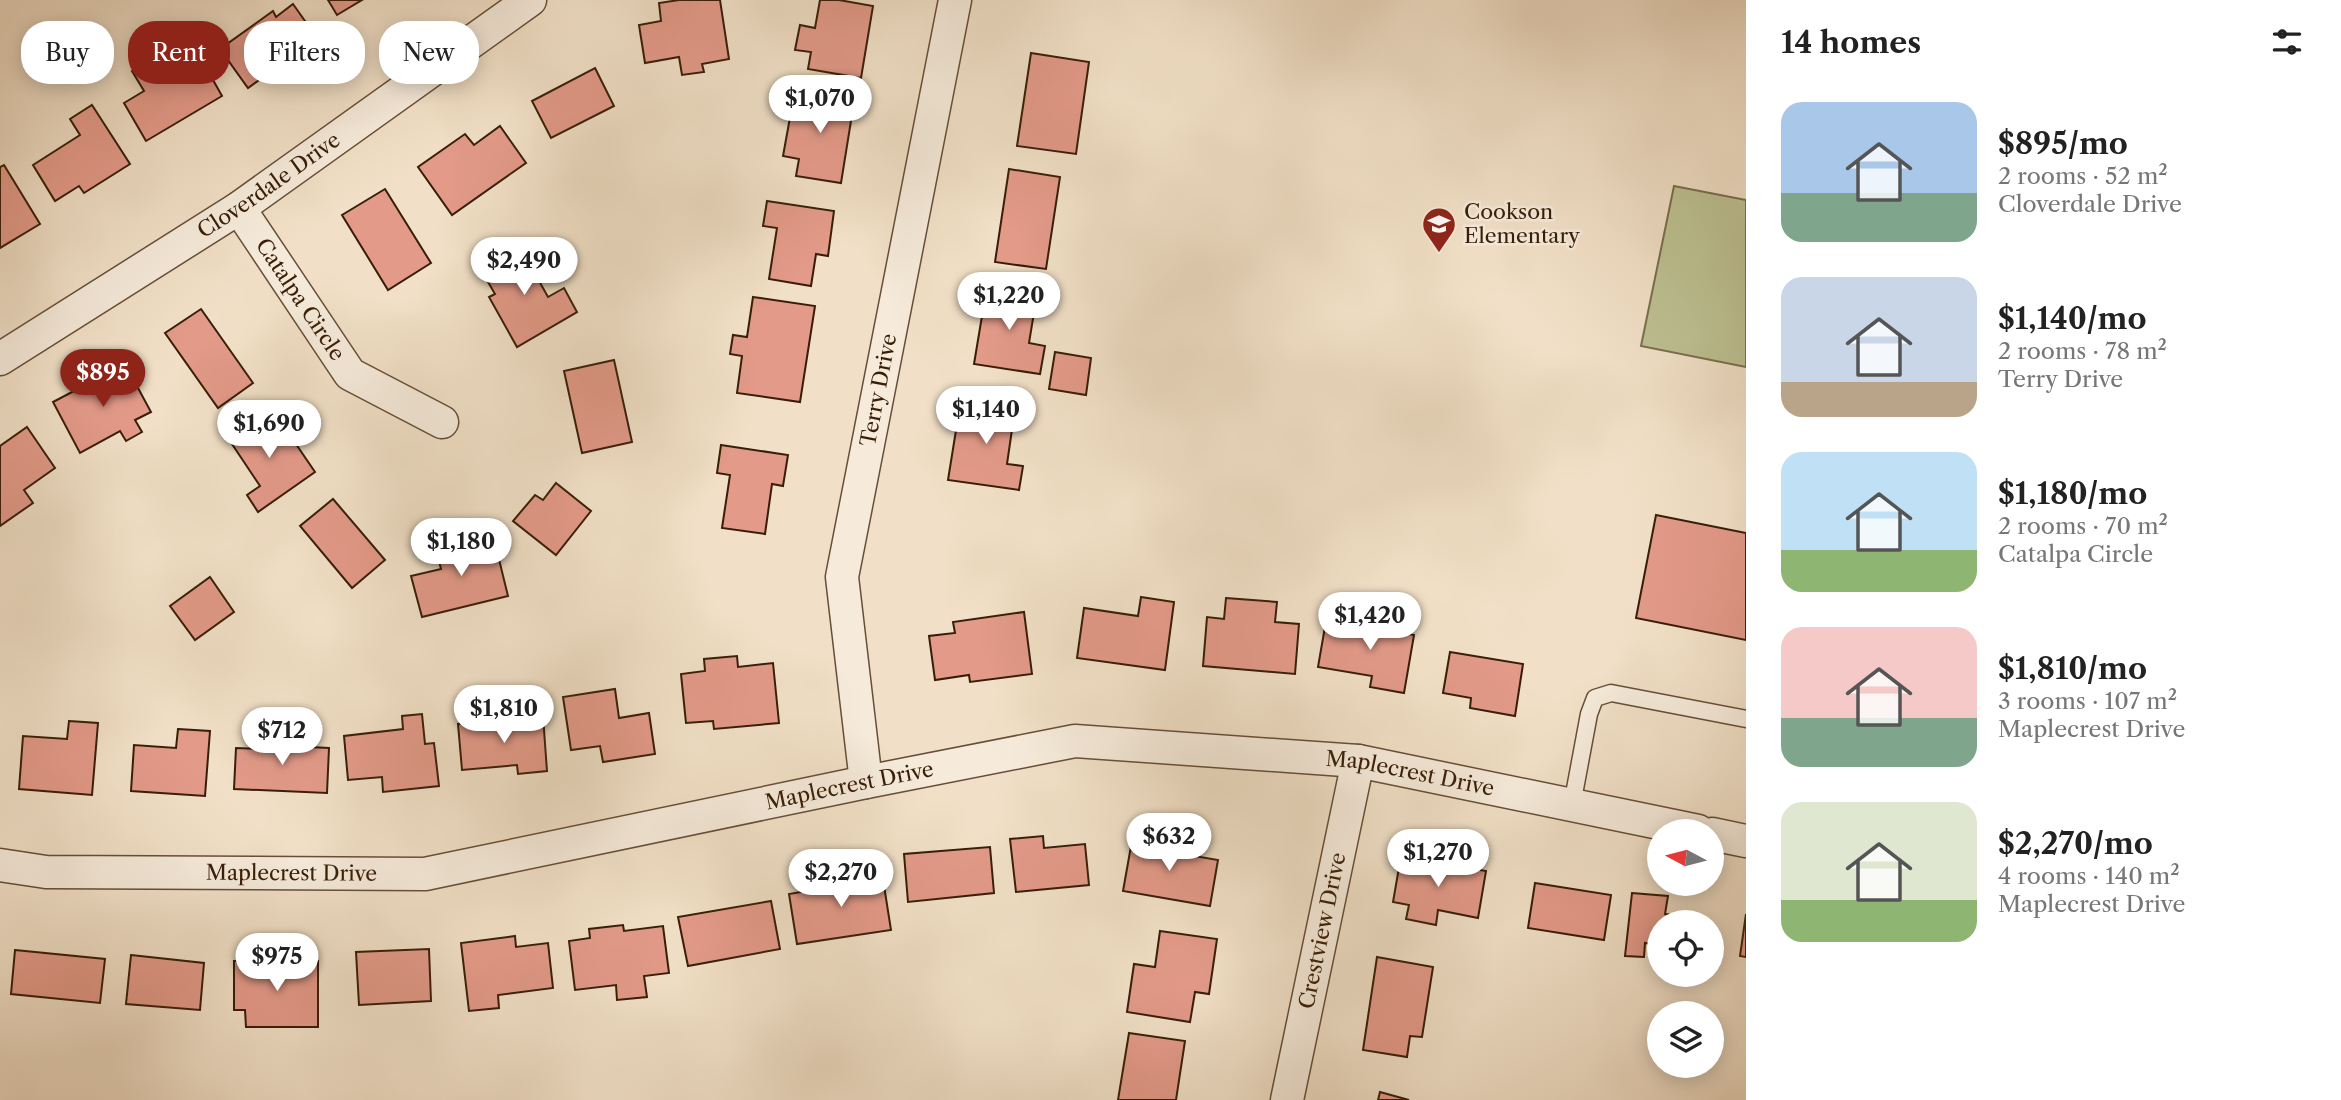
<!DOCTYPE html>
<html lang="en">
<head>
<meta charset="utf-8">
<style>
	body { margin:0; font-family:"Libre Caslon Text",serif; background:#f2f2f2; color:#222; height:100vh; display:flex; flex-direction:column; font-size:26px; white-space:nowrap }
	* { box-sizing:border-box; margin:0 }
	p { font-size:23px; color:#767676 }
	.icon { flex:none; width:38px; height:38px; fill:none; stroke:currentColor; stroke-width:2; stroke-linecap:round; stroke-linejoin:round }
	.map { position:relative; flex:1; overflow:hidden }
	.panel { display:flex; flex-direction:column; background:#fff; width:595px }
	.panel>* { flex:none }
	.banner { position:absolute; left:21px; top:21px; width:665px; height:63px; display:flex; gap:14px }
	.needle { width:46px; rotate:277deg }
	.buttons { position:absolute; left:1647px; top:819px; display:grid; gap:14px }
	.buttons a { display:grid; place-items:center; width:77px; height:77px; border-radius:50%; background:#fff; box-shadow:0 4px 18px #0003; font-size:35px }
	.price { position:absolute; translate:-50% -60px; padding:0 16px; border-radius:24px; background:#fff; color:#222; font-size:23px; line-height:46px; filter:drop-shadow(0 2px 4px #0008) }
	.price::after { content:''; position:absolute; left:50%; top:42px; width:21px; height:16px; margin-left:-10px; background:inherit; clip-path:polygon(0 0,100% 0,50% 100%) }
	.price.on { background:#8f2418; color:#fff }
	ul { padding:0; list-style:none }
	li { display:flex; align-items:center; gap:21px; height:175px; padding:0 35px }
	li span { display:grid; place-items:center; flex:none; width:196px; height:140px; border-radius:21px; color:#555 }
	li>.icon { margin-inline-start:auto }
	span .icon { width:84px; height:84px; fill:#fffc; stroke-width:1 }
	li b { font-size:30px }
	h2 { display:flex; justify-content:space-between; align-items:center; height:84px; padding:0 35px; font-size:30px }
	.chip { padding:0 24px; border-radius:28px; background:#fff; box-shadow:0 4px 18px #0003; font-size:24px; line-height:63px }
	.chip.on { background:#8f2418; color:#fff }
	main { display:flex; flex:1; min-height:0 }
	.map>svg:first-child { display:block }
	.green { fill:#bdc193; stroke:#7a704e; stroke-width:2 }
	.building { fill:#e39a89; stroke:#381e08; stroke-width:2 }
	.lines { fill:none; stroke-linecap:round; stroke-linejoin:round }
	.lane-casing { stroke:#664e38; stroke-width:19 }
	.street-casing { stroke:#664e38; stroke-width:35 }
	.lane { stroke:#f6ebdb; stroke-width:16 }
	.street { stroke:#f6ebdb; stroke-width:32 }
	.labels { text-anchor:middle; stroke-width:5; stroke-linejoin:round; paint-order:stroke }
	.street-label { font-size:21px; fill:#381e08; stroke:#f6ebdb }
	.poi-label { font-size:21px; fill:#381e08; stroke:#f6ebdb; text-anchor:start }
</style>
</head>
<body>
<main>
<div class="map">
<svg width="1746" height="1100" viewBox="0 0 1746 1100">
	<rect width="100%" height="100%" fill="#f1e0c7"/>
	<filter id="stains"><feTurbulence type="fractalNoise" baseFrequency=".00286" numOctaves="4"/><feColorMatrix values="0 0 0 0 .2 0 0 0 0 .09 0 0 0 0 .02 0 0 0 .5 -.17"/></filter>
	<radialGradient id="worn" r=".72"><stop offset=".6" stop-color="#630" stop-opacity="0"/><stop offset="1" stop-color="#630" stop-opacity=".3"/></radialGradient>
	<polygon class="green" points="1674,186 1746,200 1746,367 1641,346"/>
	<g class="building">
		<polygon points="328,0 362,0 337,15"/>
		<polygon points="679,0 720,0 729,59 702,64 704,72 682,75 679,57 645,63 639,25 661,21 659,3"/>
		<polygon points="820,0 839,0 873,6 861,78 808,69 811,52 795,50 800,25 815,28"/>
		<polygon points="293,4 317,38 248,88 220,49 273,11 276,17"/>
		<polygon points="172,48 182,64 199,55 222,96 146,141 124,103 144,91 132,71"/>
		<polygon points="1031,53 1089,62 1076,154 1017,146"/>
		<polygon points="595,68 614,106 551,138 532,101"/>
		<polygon points="813,89 855,96 841,183 796,176 799,159 783,156 793,101 811,104"/>
		<polygon points="92,105 130,164 84,193 79,186 55,201 33,165 80,135 70,119"/>
		<polygon points="500,126 526,163 452,215 418,167 465,134 474,145"/>
		<polygon points="4,165 40,224 0,248 0,167"/>
		<polygon points="1009,169 1060,177 1046,269 995,262"/>
		<polygon points="385,189 431,263 388,290 342,215"/>
		<polygon points="767,201 834,211 828,256 816,254 811,286 769,279 777,228 763,226"/>
		<polygon points="519,245 548,297 564,288 577,312 517,347 489,297 495,294 480,268"/>
		<polygon points="987,286 1037,294 1029,343 1045,346 1040,374 974,364"/>
		<polygon points="753,297 815,306 800,402 737,393 742,356 730,354 733,335 747,337"/>
		<polygon points="201,309 253,383 218,408 165,333"/>
		<polygon points="1055,352 1091,358 1086,395 1049,389"/>
		<polygon points="614,360 632,442 582,453 564,371"/>
		<polygon points="125,364 151,412 135,420 142,432 126,441 120,431 80,453 53,402"/>
		<polygon points="972,395 1016,402 1007,464 1023,466 1019,490 948,480 957,424 968,426"/>
		<polygon points="261,411 278,437 287,431 315,472 258,512 247,495 260,486 226,435"/>
		<polygon points="27,427 55,468 24,490 33,503 0,526 0,446"/>
		<polygon points="721,445 788,455 783,486 772,484 765,534 722,528 730,475 717,473"/>
		<polygon points="556,483 591,511 556,555 513,521 535,495 543,500"/>
		<polygon points="333,499 385,560 352,588 300,526"/>
		<polygon points="1656,515 1746,533 1746,640 1636,618"/>
		<polygon points="493,535 508,596 422,617 411,576 441,569 436,549"/>
		<polygon points="210,577 234,612 195,640 170,606"/>
		<polygon points="1141,597 1174,602 1165,670 1077,658 1084,608 1138,616"/>
		<polygon points="1226,598 1277,602 1275,622 1299,624 1295,674 1203,666 1207,617 1224,619"/>
		<polygon points="1024,612 1032,674 970,682 969,675 935,680 929,636 955,633 953,622"/>
		<polygon points="1383,613 1407,617 1404,633 1414,635 1404,693 1370,687 1372,676 1318,667 1326,621 1380,630"/>
		<polygon points="1450,652 1523,664 1515,716 1470,708 1471,698 1443,693"/>
		<polygon points="737,656 738,667 773,663 779,723 714,729 713,721 686,723 681,674 705,671 704,659"/>
		<polygon points="615,689 619,718 649,713 655,754 603,762 600,746 571,750 563,697"/>
		<polygon points="422,714 425,744 434,743 439,786 383,792 382,777 348,780 344,736 403,729 402,716"/>
		<polygon points="543,716 547,771 518,774 517,765 462,770 458,724"/>
		<polygon points="69,721 98,723 92,795 19,789 23,736 67,739"/>
		<polygon points="178,729 210,731 205,796 131,791 134,745 176,748"/>
		<polygon points="261,735 289,736 289,746 329,748 327,793 234,789 236,748 260,749"/>
		<polygon points="1133,835 1167,841 1165,851 1218,860 1210,906 1123,891"/>
		<polygon points="1043,836 1044,848 1085,844 1089,885 1016,892 1010,839"/>
		<polygon points="990,847 994,893 908,902 904,854"/>
		<polygon points="1401,856 1486,871 1478,918 1438,910 1436,925 1406,919 1409,905 1393,902"/>
		<polygon points="882,873 891,930 797,944 789,894 807,891 806,885"/>
		<polygon points="1535,883 1611,895 1604,940 1528,928"/>
		<polygon points="1632,893 1668,896 1665,914 1685,916 1684,922 1659,922 1659,945 1645,943 1644,957 1625,956"/>
		<polygon points="771,901 780,949 688,966 678,917"/>
		<polygon points="1746,914 1746,957 1740,956"/>
		<polygon points="623,925 624,931 663,926 669,973 644,976 647,997 617,1000 616,985 575,990 569,941 590,938 589,929"/>
		<polygon points="1160,931 1217,939 1209,994 1195,992 1190,1022 1127,1012 1134,964 1155,967"/>
		<polygon points="515,936 516,947 548,943 553,988 498,995 499,1008 469,1011 461,943"/>
		<polygon points="429,949 431,1001 359,1005 356,952"/>
		<polygon points="15,950 105,959 100,1003 11,994"/>
		<polygon points="131,955 204,963 200,1010 126,1004"/>
		<polygon points="1377,957 1433,967 1422,1037 1410,1036 1407,1057 1363,1050"/>
		<polygon points="234,961 318,961 318,1027 246,1027 245,1010 234,1010"/>
		<polygon points="1129,1033 1185,1041 1176,1100 1118,1100"/>
		<polygon points="1380,1092 1409,1100 1378,1100"/>
	</g>
	<g class="lines">
		<g class="lane-casing">
			<polyline id="lane" points="1572,805 1589,714 1595,698 1611,693 1746,719"/>
		</g>
		<g class="street-casing">
			<g id="street">
				<path id="s1" d="M239,208L350,374L442,422"/>
				<path id="s2" d="M0,359L239,208L530,0"/>
				<path id="s3" d="M866,782L842,577L955,0"/>
				<polyline points="1712,834 1746,841"/>
				<path id="s4" d="M0,865L46,872L425,874L866,782L1075,741L1358,761L1698,831"/>
				<path id="s5" d="M1287,1100L1358,761"/>
			</g>
		</g>
		<use href="#lane" class="lane"/>
		<use href="#street" class="street"/>
	</g>
	<defs>
		<g id="school-pin" transform="scale(1.75)"><path d="M0 17L-7.5 6A9.5 9.5 0 1 1 7.5 6Z" fill="#8f2418" stroke="#f6ebdb"/><path d="M0-5L7-2L0 1L-7-2ZM-4 1L0 2.5L4 1V4Q0 6-4 4Z" fill="#fff"/></g>
	</defs>
	<g fill-rule="evenodd">
		<use href="#school-pin" x="1439" y="224"/>
	</g>
	<g class="labels">
		<g class="street-label">
			<text dy="7" stroke="none"><textPath href="#s2" startOffset="320">Cloverdale Drive</textPath></text>
			<text dy="7" stroke="none"><textPath href="#s1" startOffset="110">Catalpa Circle</textPath></text>
			<text dy="7" stroke="none"><textPath href="#s3" startOffset="397">Terry Drive</textPath></text>
			<text dy="7" stroke="none"><textPath href="#s4" startOffset="1426">Maplecrest Drive</textPath></text>
			<text dy="7" stroke="none"><textPath href="#s4" startOffset="859">Maplecrest Drive</textPath></text>
			<text dy="7" stroke="none"><textPath href="#s4" startOffset="292">Maplecrest Drive</textPath></text>
			<text dy="7" stroke="none"><textPath href="#s5" startOffset="173">Crestview Drive</textPath></text>
		</g>
		<g class="poi-label">
			<text x="1464" y="219">Cookson<tspan x="1464" dy="24">Elementary</tspan></text>
		</g>
	</g>
	<rect width="100%" height="100%" filter="url(#stains)"/>
	<rect width="100%" height="100%" fill="url(#worn)"/>
</svg>
<div class="buttons">
<a><svg class="needle" viewBox="-14 -14 28 28"><path d="M0-13l5 13h-10z" fill="#e53935"/><path d="M0 13l5-13h-10z" fill="#767676"/></svg></a>
<a><svg class="icon" aria-label="locate" viewBox="0 0 24 24"><circle cx="12" cy="12" r="6"/><path d="M12 2v4M12 18v4M2 12h4M18 12h4"/></svg></a>
<a><svg class="icon" aria-label="layers" viewBox="0 0 24 24"><path d="M12 4l9 5-9 5-9-5zM3 14l9 5 9-5"/></svg></a>
</div>
<b class="price" style="left:820px;top:135px">$1,070</b>
<b class="price" style="left:524px;top:297px">$2,490</b>
<b class="price" style="left:1009px;top:332px">$1,220</b>
<b class="price on" style="left:103px;top:409px">$895</b>
<b class="price" style="left:986px;top:446px">$1,140</b>
<b class="price" style="left:269px;top:460px">$1,690</b>
<b class="price" style="left:461px;top:578px">$1,180</b>
<b class="price" style="left:1370px;top:652px">$1,420</b>
<b class="price" style="left:504px;top:745px">$1,810</b>
<b class="price" style="left:282px;top:767px">$712</b>
<b class="price" style="left:1169px;top:873px">$632</b>
<b class="price" style="left:1438px;top:889px">$1,270</b>
<b class="price" style="left:841px;top:909px">$2,270</b>
<b class="price" style="left:277px;top:993px">$975</b>
<div class="banner">
<a class="chip">Buy</a>
<a class="chip on">Rent</a>
<a class="chip">Filters</a>
<a class="chip">New</a>
</div>
</div>
<section class="panel">
<h2>14 homes<svg class="icon" aria-label="filters" viewBox="0 0 24 24"><path d="M4 7h16M4 17h16"/><circle cx="9" cy="7" r="2"/><circle cx="15" cy="17" r="2"/></svg></h2>
<ul>
<li><span style="background:linear-gradient(#a9c7e8 65%,#7fa58c 0)"><svg class="icon" aria-label="home" viewBox="0 0 24 24"><path d="M3 11l9-7 9 7M6 9v11h12V9"/></svg></span><div><b>$895/mo</b><p>2 rooms · 52 m²</p><p>Cloverdale Drive</p></div></li>
<li><span style="background:linear-gradient(#c9d6e8 75%,#b9a48a 0)"><svg class="icon" aria-label="home" viewBox="0 0 24 24"><path d="M3 11l9-7 9 7M6 9v11h12V9"/></svg></span><div><b>$1,140/mo</b><p>2 rooms · 78 m²</p><p>Terry Drive</p></div></li>
<li><span style="background:linear-gradient(#bfe0f5 70%,#8fb573 0)"><svg class="icon" aria-label="home" viewBox="0 0 24 24"><path d="M3 11l9-7 9 7M6 9v11h12V9"/></svg></span><div><b>$1,180/mo</b><p>2 rooms · 70 m²</p><p>Catalpa Circle</p></div></li>
<li><span style="background:linear-gradient(#f6c9c9 65%,#7fa58c 0)"><svg class="icon" aria-label="home" viewBox="0 0 24 24"><path d="M3 11l9-7 9 7M6 9v11h12V9"/></svg></span><div><b>$1,810/mo</b><p>3 rooms · 107 m²</p><p>Maplecrest Drive</p></div></li>
<li><span style="background:linear-gradient(#dfe7d0 70%,#8fb573 0)"><svg class="icon" aria-label="home" viewBox="0 0 24 24"><path d="M3 11l9-7 9 7M6 9v11h12V9"/></svg></span><div><b>$2,270/mo</b><p>4 rooms · 140 m²</p><p>Maplecrest Drive</p></div></li>
</ul>
</section>
</main>
</body>
</html>
